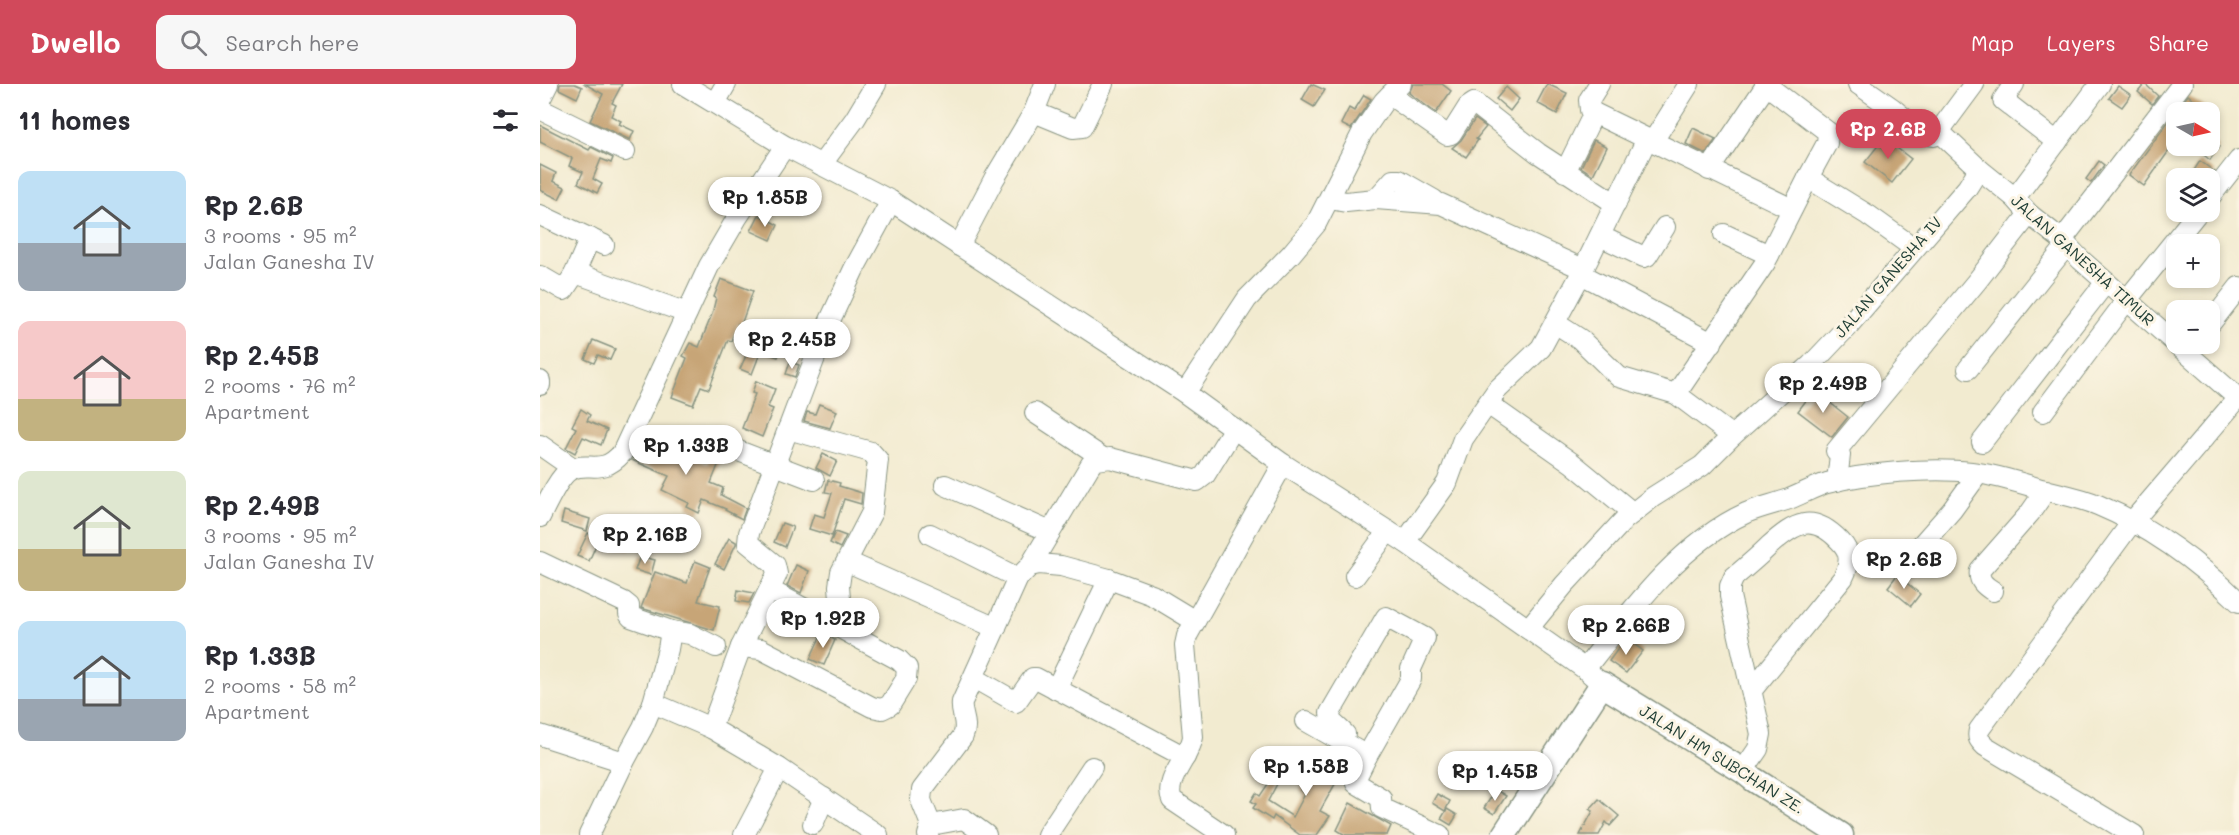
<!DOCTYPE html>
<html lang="en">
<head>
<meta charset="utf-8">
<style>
	body { margin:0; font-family:Mali,sans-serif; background:#f7f7f7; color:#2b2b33; height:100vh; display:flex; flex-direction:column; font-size:22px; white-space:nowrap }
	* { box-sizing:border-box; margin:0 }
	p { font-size:20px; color:#7c7c81 }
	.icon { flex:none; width:33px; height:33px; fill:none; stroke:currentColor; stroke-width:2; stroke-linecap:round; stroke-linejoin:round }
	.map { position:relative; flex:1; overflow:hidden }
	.drawer { display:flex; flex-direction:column; background:#fff; width:540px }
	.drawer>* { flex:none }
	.needle { width:39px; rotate:99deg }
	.tools { position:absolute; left:1626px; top:18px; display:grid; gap:12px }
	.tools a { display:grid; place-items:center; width:54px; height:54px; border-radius:12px; background:#fff; box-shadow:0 3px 9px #0003; font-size:30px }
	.price { position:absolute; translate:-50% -51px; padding:0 14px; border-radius:21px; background:#fff; color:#222; font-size:20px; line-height:39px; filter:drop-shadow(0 2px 3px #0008) }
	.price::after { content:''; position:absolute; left:50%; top:36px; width:18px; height:14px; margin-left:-9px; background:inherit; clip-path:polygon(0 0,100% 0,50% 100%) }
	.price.selected { background:#d1495b; color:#fff }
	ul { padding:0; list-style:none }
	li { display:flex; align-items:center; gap:18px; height:150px; padding:0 18px }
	li span { display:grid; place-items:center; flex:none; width:168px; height:120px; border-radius:12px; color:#555 }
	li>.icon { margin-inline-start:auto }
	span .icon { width:72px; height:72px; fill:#fffc; stroke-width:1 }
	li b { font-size:26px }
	h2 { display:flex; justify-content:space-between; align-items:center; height:72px; padding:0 18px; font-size:26px }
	header { display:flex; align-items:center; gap:36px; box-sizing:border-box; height:84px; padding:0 30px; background:#d1495b; color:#fff }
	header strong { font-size:28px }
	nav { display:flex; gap:33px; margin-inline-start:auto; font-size:21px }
	.search { width:420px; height:54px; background:#f7f7f7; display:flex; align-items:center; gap:15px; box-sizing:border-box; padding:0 21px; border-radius:12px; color:#7c7c81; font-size:22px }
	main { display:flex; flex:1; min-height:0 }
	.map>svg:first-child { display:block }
	.building { fill:#c7a577 }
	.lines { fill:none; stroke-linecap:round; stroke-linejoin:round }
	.minor-casing { stroke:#889482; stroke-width:22 }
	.major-casing { stroke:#889482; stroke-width:27 }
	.minor { stroke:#fff; stroke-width:20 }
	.major { stroke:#fff; stroke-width:24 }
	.labels { text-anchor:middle; stroke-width:6; stroke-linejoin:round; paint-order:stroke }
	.street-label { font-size:16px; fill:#1f3d34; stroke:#fcf5e5 }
</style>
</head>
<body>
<header>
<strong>Dwello</strong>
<div class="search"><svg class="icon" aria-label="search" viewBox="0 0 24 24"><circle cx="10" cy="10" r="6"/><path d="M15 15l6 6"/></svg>Search here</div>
<nav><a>Map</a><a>Layers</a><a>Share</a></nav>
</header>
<main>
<section class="drawer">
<h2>11 homes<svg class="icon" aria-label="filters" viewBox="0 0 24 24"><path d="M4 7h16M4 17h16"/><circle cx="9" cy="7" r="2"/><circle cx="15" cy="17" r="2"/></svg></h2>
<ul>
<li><span style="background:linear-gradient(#bfe0f5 60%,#9aa5b1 0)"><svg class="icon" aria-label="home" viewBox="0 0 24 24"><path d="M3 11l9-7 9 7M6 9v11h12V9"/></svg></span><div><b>Rp 2.6B</b><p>3 rooms · 95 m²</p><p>Jalan Ganesha IV</p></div></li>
<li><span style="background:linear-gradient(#f6c9c9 65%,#c2b280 0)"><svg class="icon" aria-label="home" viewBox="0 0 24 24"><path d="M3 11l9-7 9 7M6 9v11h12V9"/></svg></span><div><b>Rp 2.45B</b><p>2 rooms · 76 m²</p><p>Apartment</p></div></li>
<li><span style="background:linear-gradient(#dfe7d0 65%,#c2b280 0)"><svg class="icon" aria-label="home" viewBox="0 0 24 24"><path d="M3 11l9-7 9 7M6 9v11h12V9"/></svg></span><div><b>Rp 2.49B</b><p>3 rooms · 95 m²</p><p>Jalan Ganesha IV</p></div></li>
<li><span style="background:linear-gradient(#bfe0f5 65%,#9aa5b1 0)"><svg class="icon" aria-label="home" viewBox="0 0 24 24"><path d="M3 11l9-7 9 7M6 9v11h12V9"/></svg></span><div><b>Rp 1.33B</b><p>2 rooms · 58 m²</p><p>Apartment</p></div></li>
</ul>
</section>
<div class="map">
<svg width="1699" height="751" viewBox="0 0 1699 751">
	<rect width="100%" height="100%" fill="#fcf5e5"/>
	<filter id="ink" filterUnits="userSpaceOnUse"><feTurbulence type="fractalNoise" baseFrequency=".0167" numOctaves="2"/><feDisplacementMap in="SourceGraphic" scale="12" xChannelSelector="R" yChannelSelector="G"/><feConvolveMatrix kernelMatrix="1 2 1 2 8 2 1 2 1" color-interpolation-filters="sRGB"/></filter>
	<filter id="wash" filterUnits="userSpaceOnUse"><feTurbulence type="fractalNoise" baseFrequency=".008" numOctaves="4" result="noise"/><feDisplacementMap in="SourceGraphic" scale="24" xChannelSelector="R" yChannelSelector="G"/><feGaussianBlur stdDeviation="1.35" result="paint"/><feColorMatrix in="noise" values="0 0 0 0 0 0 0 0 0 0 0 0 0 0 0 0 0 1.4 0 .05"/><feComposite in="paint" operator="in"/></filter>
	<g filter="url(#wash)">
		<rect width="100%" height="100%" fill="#f2ebd0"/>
		<g id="blocks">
			<g class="building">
				<polygon points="20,0 35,0 42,3 37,14 19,5"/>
				<polygon points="45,0 82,0 72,19 76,21 71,32 81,37 79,40 94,47 90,56 50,37 63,10"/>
				<polygon points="771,0 785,6 774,23 762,16"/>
				<polygon points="873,0 902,0 911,7 896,29 869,9"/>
				<polygon points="1007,0 1027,9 1017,30 997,19"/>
				<polygon points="1605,0 1618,12 1612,20 1598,8"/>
				<polygon points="1578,2 1591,11 1582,23 1569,14"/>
				<polygon points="966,3 979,15 970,27 956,15"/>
				<polygon points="824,11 831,15 811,45 801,40 809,24 814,27"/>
				<polygon points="1648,11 1671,28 1654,28 1642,19"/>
				<polygon points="1636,27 1636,57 1604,102 1589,91"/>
				<polygon points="935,35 946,43 936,55 938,56 926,73 912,64 921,56"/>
				<polygon points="0,41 49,66 51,63 73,74 71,79 61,75 53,95 62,100 57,109 38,99 43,88 29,82 32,74 0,58"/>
				<polygon points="1153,44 1176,55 1166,70 1146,60"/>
				<polygon points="1344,54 1371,75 1352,99 1325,78"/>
				<polygon points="1054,56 1067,63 1053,91 1041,83"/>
				<polygon points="1670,56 1679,63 1670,76 1660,68 1665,62 1670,62"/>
				<polygon points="1559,77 1564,81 1551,99 1546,95"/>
				<polygon points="1660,77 1675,88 1669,94 1649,94"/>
				<polygon points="0,81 16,89 13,97 25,103 19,115 0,106"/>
				<polygon points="219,131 238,141 231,156 211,147"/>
				<polygon points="181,195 213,207 201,241 198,240 191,257 188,256 169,305 161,302 153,321 132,313 147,274 143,272 150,259 159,263 172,230 176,214 174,213"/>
				<polygon points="215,252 243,261 238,273 221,267 212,290 200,285 209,265 211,267"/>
				<polygon points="53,256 75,265 70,276 58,271 54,279 45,275"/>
				<polygon points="250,278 259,281 255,293 246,290"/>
				<polygon points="216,297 235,305 228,323 233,325 222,353 202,344 215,310 212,309"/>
				<polygon points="1274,306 1308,333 1292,353 1258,327"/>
				<polygon points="279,320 297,327 290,344 264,337 267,328 275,330"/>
				<polygon points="41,325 50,331 47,337 67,346 61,361 43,353 35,369 26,364 36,344 32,342"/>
				<polygon points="112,347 122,354 115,364 138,374 141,367 167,380 171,370 181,374 171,399 183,404 181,411 206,424 202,435 185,426 186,425 164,416 159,429 147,423 149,419 122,406 129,392 92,376 100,358 104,359"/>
				<polygon points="283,370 297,377 290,392 276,384"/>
				<polygon points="288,396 300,399 299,402 322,409 321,420 304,415 292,452 269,445 274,430 284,433 292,409 285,408"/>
				<polygon points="24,427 50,435 47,447 21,439"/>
				<polygon points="242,439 253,443 245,463 234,458"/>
				<polygon points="295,448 306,452 300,464 290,459"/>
				<polygon points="48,449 59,454 49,477 37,472"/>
				<polygon points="71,450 93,455 89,467 68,462"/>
				<polygon points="189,454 196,458 196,460 184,485 175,480"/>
				<polygon points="100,472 115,476 111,491 95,486"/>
				<polygon points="155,477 170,483 158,517 180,522 174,546 101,524 115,488 147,499"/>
				<polygon points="256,481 269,487 261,509 247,502"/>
				<polygon points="1357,491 1380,510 1371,522 1348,503"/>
				<polygon points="198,506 214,509 209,519 196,517"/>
				<polygon points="282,549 295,556 284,581 270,575"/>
				<polygon points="1086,554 1103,567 1086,589 1069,577"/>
				<polygon points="783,667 795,676 799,670 809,675 780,727 790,732 777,751 760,751 734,732 732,736 713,724 716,720 711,717 716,709 720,712 732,694 738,698 728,717 753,733 765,710 760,706"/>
				<polygon points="956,706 966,712 954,730 944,724"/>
				<polygon points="897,710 910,717 905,727 892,719"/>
				<polygon points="1059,715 1079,732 1070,742 1066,738 1059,751 1040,751 1053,727 1050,725"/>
				<polygon points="810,719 851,742 847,751 805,751 797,746"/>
				<polygon points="907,725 917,731 911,741 901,735"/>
			</g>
		</g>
	</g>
	<g filter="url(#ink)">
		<use href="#blocks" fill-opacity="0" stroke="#889482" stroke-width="1.5"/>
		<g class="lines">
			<g class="minor-casing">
				<g id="minor">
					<polyline points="143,0 245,62 351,117 645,309 743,380 865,458 1045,585 1062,600"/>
					<polyline points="1059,0 1049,16 1050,26 1054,29 1252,125"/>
					<polyline points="1225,0 1288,48 1287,59 1268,94"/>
					<polyline points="1318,0 1352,24 1383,50 1394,52 1401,45"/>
					<polyline points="1434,0 1403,42 1401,45 1404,52 1439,85 1475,114 1489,130 1522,156 1541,176 1699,315"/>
					<polyline points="1474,0 1463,16 1517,58"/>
					<polyline points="850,11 907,51 911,50 928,23 934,19 998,69 1076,120"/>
					<polyline points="0,16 8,0"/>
					<polyline points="175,19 186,0"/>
					<polyline points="0,25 85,67"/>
					<polyline points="494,28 505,0"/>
					<polyline points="1113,57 1149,0"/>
					<polyline points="281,81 315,35 336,0"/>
					<polyline points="1169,86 1227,0"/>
					<polyline points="1025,88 1054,29"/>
					<polyline points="1670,113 1699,76"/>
					<polyline points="1475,114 1560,0"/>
					<polyline points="790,115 806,118 836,115 901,120 1043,185"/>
					<polyline points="836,115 853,96 859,96 894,116"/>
					<polyline points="0,131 64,161"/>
					<polyline points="1184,150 1229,171"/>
					<polyline points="1060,152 1104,173 1107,172 1125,143"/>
					<polyline points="1522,156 1642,0"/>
					<polyline points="419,162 454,95 494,28 533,44 542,43 563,0"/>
					<polyline points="1041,190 1172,259"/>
					<polyline points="34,191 50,154"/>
					<polyline points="0,192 24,206 34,191 41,191 147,229"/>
					<polyline points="1015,239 1040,255 1079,293 1136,310 1192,352"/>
					<polyline points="1670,240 1699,203"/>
					<polyline points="1428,285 1527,161"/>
					<polyline points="0,297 0,301"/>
					<polyline points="645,309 707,215 751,170 776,140 822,49 844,17 861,0"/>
					<polyline points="1136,310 1225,179 1268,94 1328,131 1374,164"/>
					<polyline points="948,320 1032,379 1093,429"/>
					<polyline points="1503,328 1586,217 1658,128"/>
					<polyline points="495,329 563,374"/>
					<polyline points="248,345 331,368 338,376 332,428 301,488 299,502 300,515 289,536"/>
					<polyline points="1442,358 1566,198"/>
					<polyline points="0,361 33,384"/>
					<polyline points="196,366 274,396"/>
					<polyline points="1297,397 1300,371 1296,367 1437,197 1489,130"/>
					<polyline points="405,401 510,448"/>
					<path d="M0,433C6,421 19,392 30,386C49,376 61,393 82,369L169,182L197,134L245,62"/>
					<polyline points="390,450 478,494"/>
					<polyline points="865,458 907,399 923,355 957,306 1001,264 1041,190 1107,55"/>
					<polyline points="1368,476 1412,426 1438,390"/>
					<polyline points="0,478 84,518 89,522 89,530 91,533 131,547 128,565 113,619"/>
					<polyline points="308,478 456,544"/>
					<polyline points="490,482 551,380 557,376 570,374 657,397 665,391 694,344"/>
					<polyline points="815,492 848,447"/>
					<path d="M1453,507C1445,502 1438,497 1440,486L1490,429L1506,406"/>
					<polyline points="988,545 1024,501 1084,436 1113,413 1162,382 1192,352 1271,281 1308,242 1427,104 1439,85"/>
					<polyline points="131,547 150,550 176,563"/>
					<polyline points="201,563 221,565 332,623 342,625 350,621 366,595 367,584 359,576 230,506"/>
					<path d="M1045,585C1089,529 1140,459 1206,429C1220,423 1235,420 1249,415C1262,410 1274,403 1287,399C1327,389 1390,383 1431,388C1455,391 1478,398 1501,405C1520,410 1539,413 1558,421C1611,443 1658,478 1699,518"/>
					<polyline points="434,594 476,618 493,594 496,594 645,673"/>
					<polyline points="516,605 569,495"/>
					<polyline points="766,637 827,672 871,595 871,585 885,554 846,533 790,629 791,637 805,650 801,656"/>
					<polyline points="171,644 201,563 237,490 235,481 208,459 209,449 285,247 314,185 351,117"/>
					<polyline points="0,651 84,678"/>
					<polyline points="827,672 817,692 816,699 841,714 842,724 900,751"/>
					<path d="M1203,687L1218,665L1221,650L1190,512V502L1194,493C1206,483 1218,473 1229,462C1255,439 1272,428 1300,457C1312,469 1310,480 1303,494L1212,606"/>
					<polyline points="273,740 284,714"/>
					<polyline points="391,741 424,735 446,751"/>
					<polyline points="49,751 84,678 103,643 113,619 171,644 239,684 338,751"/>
					<polyline points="204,751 239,684"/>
					<path d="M388,751L391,741L381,716L382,706L423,652C429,639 420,630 422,618L478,494L490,482L499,480L521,482L569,495L612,511L655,537"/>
					<polyline points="507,751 552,683"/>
					<path d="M684,751L632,716C623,696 650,673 653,653L645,561L647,552L743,380"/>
					<path d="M1594,751L1445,662C1439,656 1437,654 1439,646L1592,438L1698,314"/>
				</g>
			</g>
			<g class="major-casing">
				<polyline id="major" points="964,751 1062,600 1203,687 1213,695 1301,751"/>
			</g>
			<use href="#minor" class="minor"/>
			<use href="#major" class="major"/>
		</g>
	</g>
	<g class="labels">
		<g class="street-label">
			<text transform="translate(1543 176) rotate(42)" y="6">JALAN GANESHA TIMUR</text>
			<text transform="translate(1348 193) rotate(-49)" y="6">JALAN GANESHA IV</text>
			<text transform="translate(1182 675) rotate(32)" y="6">JALAN HM SUBCHAN ZE.</text>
		</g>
	</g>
</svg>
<div class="tools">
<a><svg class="needle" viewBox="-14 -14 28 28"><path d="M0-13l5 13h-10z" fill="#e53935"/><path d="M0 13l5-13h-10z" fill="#7c7c81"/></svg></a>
<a><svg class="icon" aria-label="layers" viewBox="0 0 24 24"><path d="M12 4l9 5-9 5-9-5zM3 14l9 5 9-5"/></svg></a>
<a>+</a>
<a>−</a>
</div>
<b class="price selected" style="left:1348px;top:76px">Rp 2.6B</b>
<b class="price" style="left:225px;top:144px">Rp 1.85B</b>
<b class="price" style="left:252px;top:286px">Rp 2.45B</b>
<b class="price" style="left:1283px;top:330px">Rp 2.49B</b>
<b class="price" style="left:146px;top:392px">Rp 1.33B</b>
<b class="price" style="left:105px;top:481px">Rp 2.16B</b>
<b class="price" style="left:1364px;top:506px">Rp 2.6B</b>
<b class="price" style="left:283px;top:565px">Rp 1.92B</b>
<b class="price" style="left:1086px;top:572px">Rp 2.66B</b>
<b class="price" style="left:766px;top:713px">Rp 1.58B</b>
<b class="price" style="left:955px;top:718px">Rp 1.45B</b>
</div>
</main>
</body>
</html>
